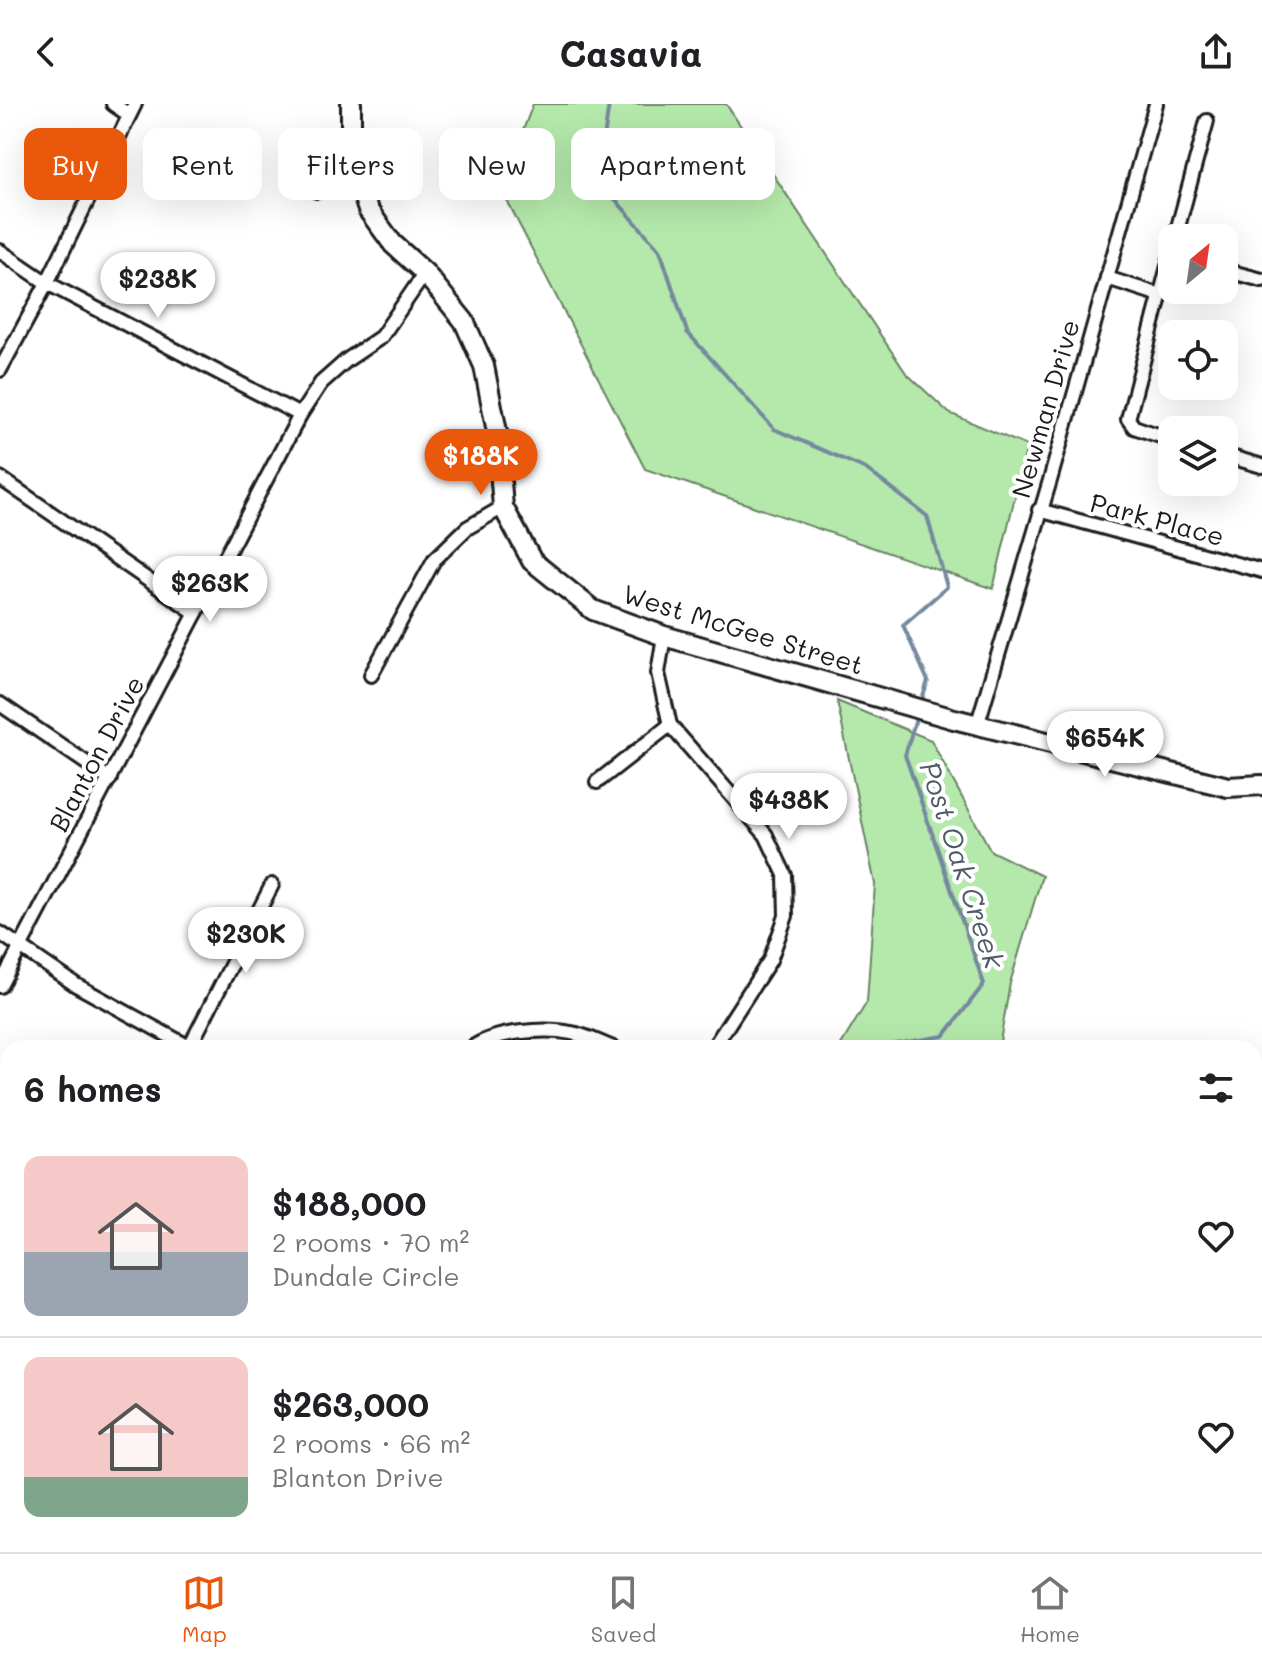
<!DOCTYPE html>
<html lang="en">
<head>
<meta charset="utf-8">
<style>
	body { margin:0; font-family:Mali,sans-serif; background:#f6f6f6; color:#202124; height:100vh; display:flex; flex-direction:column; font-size:30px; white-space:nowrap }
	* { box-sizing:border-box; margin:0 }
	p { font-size:26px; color:#757577 }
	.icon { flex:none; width:44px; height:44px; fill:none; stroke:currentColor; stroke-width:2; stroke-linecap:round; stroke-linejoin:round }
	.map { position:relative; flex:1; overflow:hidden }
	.panel { position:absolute; left:0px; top:936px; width:1262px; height:512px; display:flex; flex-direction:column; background:#fff; border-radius:24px 24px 0 0; box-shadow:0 8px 32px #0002 }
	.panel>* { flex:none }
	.top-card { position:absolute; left:24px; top:24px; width:800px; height:72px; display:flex; gap:16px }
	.needle { width:52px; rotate:29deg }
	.fabs { position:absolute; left:1158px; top:120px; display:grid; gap:16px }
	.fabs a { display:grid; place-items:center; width:80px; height:80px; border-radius:16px; background:#fff; box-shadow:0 8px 32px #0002; font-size:40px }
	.price { position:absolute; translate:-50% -68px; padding:0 18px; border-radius:28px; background:#fff; color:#222; font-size:26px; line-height:52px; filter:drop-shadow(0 2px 4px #0008) }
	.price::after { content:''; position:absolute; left:50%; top:48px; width:24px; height:18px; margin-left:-12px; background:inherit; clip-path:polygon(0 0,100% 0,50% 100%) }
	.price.active { background:#ea580c; color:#fff }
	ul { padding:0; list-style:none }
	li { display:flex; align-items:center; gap:24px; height:200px; padding:0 24px }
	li+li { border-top:2px solid #e0e0e0 }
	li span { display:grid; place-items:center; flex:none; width:224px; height:160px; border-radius:16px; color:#555 }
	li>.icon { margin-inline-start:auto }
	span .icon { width:96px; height:96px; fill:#fffc; stroke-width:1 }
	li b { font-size:34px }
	h2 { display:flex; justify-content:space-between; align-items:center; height:96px; padding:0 24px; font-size:34px }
	.pill { padding:0 28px; border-radius:16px; background:#fff; box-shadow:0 8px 32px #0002; font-size:28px; line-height:72px }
	.pill.active { background:#ea580c; color:#fff }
	header { display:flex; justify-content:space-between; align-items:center; height:104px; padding:0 24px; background:#fff; font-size:36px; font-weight:700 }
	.tab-bar { display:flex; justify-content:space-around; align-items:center; height:112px; border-top:2px solid #e0e0e0; background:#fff; font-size:22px; color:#757577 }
	.tab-bar a { display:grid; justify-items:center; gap:4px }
	.tab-bar .active { color:#ea580c }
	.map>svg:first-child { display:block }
	.green { fill:#b5e9ab; stroke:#688264; stroke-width:2 }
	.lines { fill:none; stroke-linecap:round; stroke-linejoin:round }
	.stream { stroke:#74899f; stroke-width:4 }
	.street-casing { stroke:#1c1c1c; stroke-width:18 }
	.secondary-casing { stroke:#1c1c1c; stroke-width:24 }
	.street { stroke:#fff; stroke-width:12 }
	.secondary { stroke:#fff; stroke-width:18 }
	.labels { text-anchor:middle; stroke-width:8; stroke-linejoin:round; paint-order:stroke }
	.street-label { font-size:26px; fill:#1c1c1c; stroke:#fff }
	.water-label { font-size:28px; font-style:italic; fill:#4f5b68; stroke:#fff }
</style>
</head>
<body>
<header><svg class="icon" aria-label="back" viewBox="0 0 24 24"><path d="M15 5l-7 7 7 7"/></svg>Casavia<svg class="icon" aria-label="share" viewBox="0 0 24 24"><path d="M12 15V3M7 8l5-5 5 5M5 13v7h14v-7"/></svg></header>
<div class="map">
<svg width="1262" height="1448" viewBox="0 0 1262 1448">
	<rect width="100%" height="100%" fill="#fff"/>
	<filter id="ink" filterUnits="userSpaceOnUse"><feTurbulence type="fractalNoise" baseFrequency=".0125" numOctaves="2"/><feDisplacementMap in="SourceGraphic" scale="16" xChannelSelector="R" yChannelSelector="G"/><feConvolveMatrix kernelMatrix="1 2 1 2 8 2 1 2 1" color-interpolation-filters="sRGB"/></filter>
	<g filter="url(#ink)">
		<g class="green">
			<polygon points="533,0 726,0 906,269 949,309 1027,342 993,485 645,365 501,85"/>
			<polygon points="837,597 931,636 991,747 1042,772 1010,879 999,944 839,944 867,898 875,780"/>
			<polygon points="839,1440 1086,1440 1089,1448 830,1448"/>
		</g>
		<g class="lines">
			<g class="stream">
				<polyline points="609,0 598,76 660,146 687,228 774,325 866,365 927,412 947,483 903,521 928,577 921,599"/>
				<polyline points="890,944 889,941 944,932 984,880 905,651 917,611"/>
				<polyline points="1042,1440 1045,1448"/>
			</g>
			<g class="street-casing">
				<g id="street">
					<polyline points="113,0 129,11"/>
					<polyline points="317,87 358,77"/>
					<polyline points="1175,134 1207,17"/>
					<polyline points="0,147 47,179 300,311"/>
					<polyline points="1172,147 1128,315 1134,323 1172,336"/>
					<polyline points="1224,166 1262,176"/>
					<polyline points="1107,174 1160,191"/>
					<polyline points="0,266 47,179 135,0"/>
					<polyline points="1224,351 1262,362"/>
					<polyline points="0,374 196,509"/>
					<polyline points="1039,406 1262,467"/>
					<polyline points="664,532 658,569 670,621 766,731 785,771 786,812 770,856 713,944"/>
					<polyline points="371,571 434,456 467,424 503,403"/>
					<polyline points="0,600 110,675"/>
					<polyline points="977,622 1051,373 1156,0"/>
					<polyline points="597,678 670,621"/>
					<polyline points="0,829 76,881 191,944"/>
					<polyline points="0,882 300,311 321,279 347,256 381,233 425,169"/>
					<polyline points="189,944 272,781"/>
					<path d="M472,944C493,928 545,923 571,929C585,931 600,939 613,944"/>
					<polyline points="1254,993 1262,983"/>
					<polyline points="1254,1020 1262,1026"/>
					<polyline points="1254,1253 1262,1255"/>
					<polyline points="1254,1439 1262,1441"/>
					<polyline points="117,1448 119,1440"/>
					<polyline points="327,1448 332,1440"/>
				</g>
			</g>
			<g class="secondary-casing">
				<g id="secondary">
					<polyline points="351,0 351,56 368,106 393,140 425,169 464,217 484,262 497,328 503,403 532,457 593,506 664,532 954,615 1228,683 1262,681"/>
					<polyline points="0,1284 8,1289"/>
					<polyline points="225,1440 237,1448"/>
				</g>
			</g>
			<use href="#street" class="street"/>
			<use href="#secondary" class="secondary"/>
		</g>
	</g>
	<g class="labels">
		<g class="street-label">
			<text transform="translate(1046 305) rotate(-74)" y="9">Newman Drive</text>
			<text transform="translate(1157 416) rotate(15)" y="9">Park Place</text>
			<text transform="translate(743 526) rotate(17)" y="9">West McGee Street</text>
			<text transform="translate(97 650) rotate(-62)" y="9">Blanton Drive</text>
		</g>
		<g class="water-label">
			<text transform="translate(962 761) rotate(72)" y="10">Post Oak Creek</text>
		</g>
	</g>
</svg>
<div class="fabs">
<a><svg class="needle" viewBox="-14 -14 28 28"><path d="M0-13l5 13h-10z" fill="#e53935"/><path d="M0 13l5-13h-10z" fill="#757577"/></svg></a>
<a><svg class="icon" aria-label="locate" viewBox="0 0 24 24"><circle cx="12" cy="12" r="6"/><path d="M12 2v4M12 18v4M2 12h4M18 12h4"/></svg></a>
<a><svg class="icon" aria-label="layers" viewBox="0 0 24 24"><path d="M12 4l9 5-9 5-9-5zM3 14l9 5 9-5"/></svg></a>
</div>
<b class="price" style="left:158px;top:216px">$238K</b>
<b class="price active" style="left:481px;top:393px">$188K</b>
<b class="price" style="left:210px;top:520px">$263K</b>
<b class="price" style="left:1105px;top:675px">$654K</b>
<b class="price" style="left:789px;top:737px">$438K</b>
<b class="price" style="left:246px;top:871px">$230K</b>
<div class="top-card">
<a class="pill active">Buy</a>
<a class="pill">Rent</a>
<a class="pill">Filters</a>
<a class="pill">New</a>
<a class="pill">Apartment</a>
</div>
<section class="panel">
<h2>6 homes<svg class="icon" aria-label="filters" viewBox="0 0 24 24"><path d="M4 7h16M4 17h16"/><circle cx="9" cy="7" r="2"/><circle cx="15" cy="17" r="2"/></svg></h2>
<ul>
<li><span style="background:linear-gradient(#f6c9c9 60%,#9aa5b1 0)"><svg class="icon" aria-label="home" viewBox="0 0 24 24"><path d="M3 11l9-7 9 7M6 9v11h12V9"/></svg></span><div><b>$188,000</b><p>2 rooms · 70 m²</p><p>Dundale Circle</p></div><svg class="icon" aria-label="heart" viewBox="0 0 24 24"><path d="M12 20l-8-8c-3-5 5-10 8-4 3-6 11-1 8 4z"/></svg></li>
<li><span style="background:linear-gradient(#f6c9c9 75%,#7fa58c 0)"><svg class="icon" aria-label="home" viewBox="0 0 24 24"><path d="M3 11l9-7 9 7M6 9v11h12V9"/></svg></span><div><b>$263,000</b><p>2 rooms · 66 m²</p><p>Blanton Drive</p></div><svg class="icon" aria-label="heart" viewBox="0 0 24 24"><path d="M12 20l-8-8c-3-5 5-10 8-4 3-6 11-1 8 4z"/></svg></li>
</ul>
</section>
</div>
<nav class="tab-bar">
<a class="active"><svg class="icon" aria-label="map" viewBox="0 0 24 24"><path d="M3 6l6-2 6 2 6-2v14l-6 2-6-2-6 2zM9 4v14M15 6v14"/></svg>Map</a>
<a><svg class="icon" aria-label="saved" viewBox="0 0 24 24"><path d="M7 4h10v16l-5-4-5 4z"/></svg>Saved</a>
<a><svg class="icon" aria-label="home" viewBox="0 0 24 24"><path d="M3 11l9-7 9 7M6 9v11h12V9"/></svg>Home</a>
</nav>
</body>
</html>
